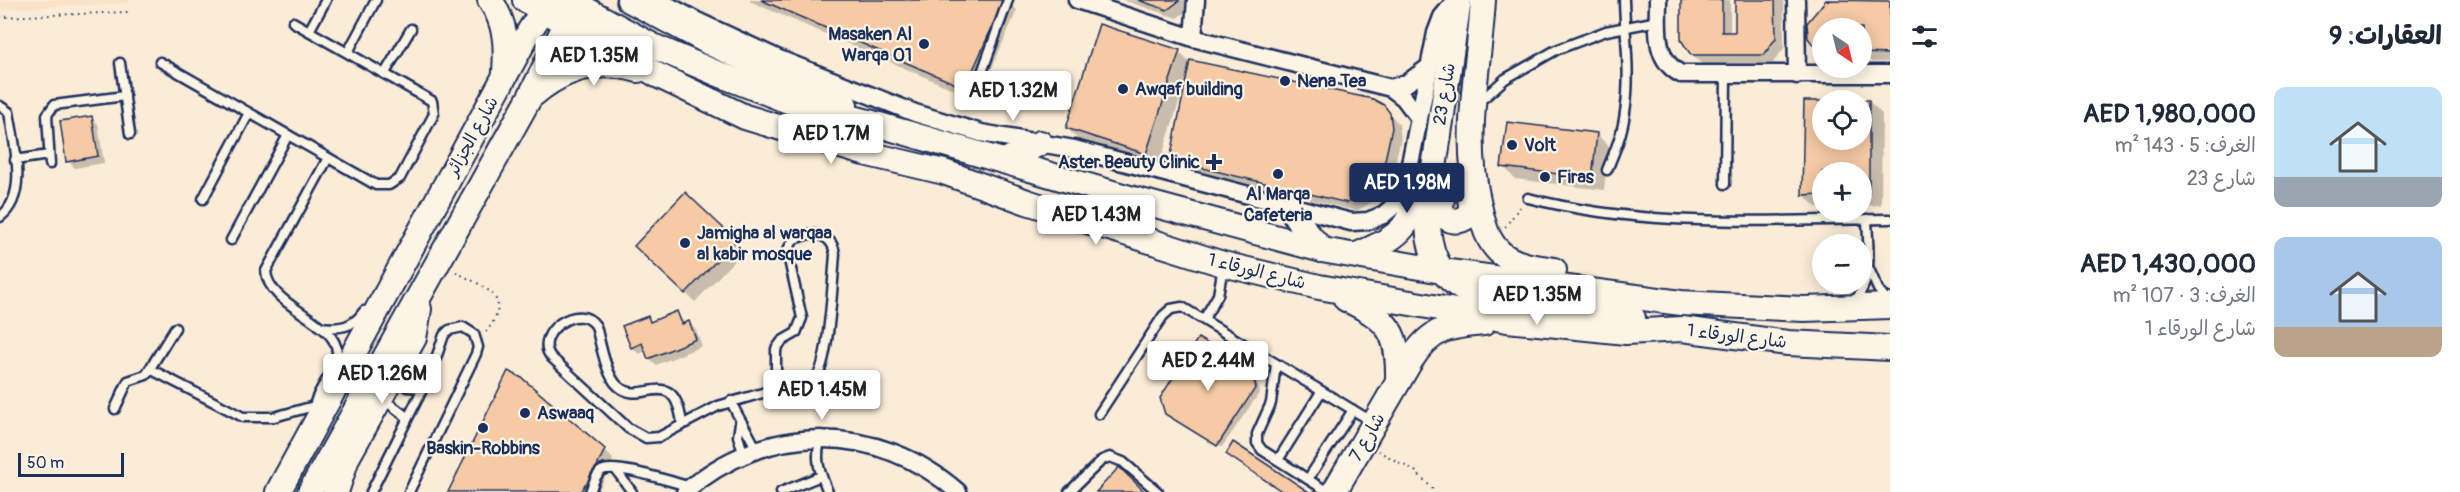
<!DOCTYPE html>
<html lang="ar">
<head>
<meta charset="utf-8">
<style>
	body { margin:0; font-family:Pangolin,"Playpen Sans Arabic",sans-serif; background:#f6f6f7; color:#1f2937; direction:rtl; height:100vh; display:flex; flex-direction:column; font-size:22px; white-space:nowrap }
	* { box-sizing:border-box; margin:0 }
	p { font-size:20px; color:#747a83 }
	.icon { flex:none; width:33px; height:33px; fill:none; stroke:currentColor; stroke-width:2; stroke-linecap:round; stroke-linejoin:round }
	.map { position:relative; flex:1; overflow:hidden; direction:ltr }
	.side { display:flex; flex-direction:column; background:#fff; width:570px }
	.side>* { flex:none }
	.needle { width:39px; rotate:145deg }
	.tools { position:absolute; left:1812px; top:18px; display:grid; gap:12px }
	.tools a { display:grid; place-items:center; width:60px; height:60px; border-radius:50%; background:#fff; box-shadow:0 3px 15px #0003; font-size:30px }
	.scale { position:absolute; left:18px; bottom:15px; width:106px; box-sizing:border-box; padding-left:6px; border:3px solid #1b2f5e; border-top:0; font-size:16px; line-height:21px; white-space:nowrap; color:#1b2f5e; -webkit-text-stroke:4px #fcf5e5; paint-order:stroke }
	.price { position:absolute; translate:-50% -51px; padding:0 14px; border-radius:6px; background:#fff; color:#222; font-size:20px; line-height:39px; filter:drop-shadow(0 2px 3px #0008) }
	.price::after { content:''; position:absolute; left:50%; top:36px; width:18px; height:14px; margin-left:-9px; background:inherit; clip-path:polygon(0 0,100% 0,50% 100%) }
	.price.active { background:#1b2f5e; color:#fff }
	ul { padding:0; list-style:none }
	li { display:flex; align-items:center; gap:18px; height:150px; padding:0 18px }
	li span { display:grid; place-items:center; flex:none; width:168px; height:120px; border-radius:12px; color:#555 }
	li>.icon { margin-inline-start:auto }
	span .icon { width:72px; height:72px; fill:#fffc; stroke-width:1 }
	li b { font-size:26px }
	h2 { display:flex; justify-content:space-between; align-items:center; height:72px; padding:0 18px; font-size:26px }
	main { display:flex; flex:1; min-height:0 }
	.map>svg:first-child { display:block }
	.built { fill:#f9e2c8 }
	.shadow { fill:#0003 }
	.building { fill:#f5caa4; stroke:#1b2f5e; stroke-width:1.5 }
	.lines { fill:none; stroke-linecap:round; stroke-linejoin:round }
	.lane-casing { stroke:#1b2f5e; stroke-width:13 }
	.street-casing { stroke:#1b2f5e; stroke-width:21 }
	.secondary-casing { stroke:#1b2f5e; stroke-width:28 }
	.path { stroke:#1b2f5e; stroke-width:2; stroke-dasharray:1.5 4.5; stroke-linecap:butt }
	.lane { stroke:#fcf5e5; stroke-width:8 }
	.street { stroke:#fcf5e5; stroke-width:16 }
	.secondary { stroke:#fcf5e5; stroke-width:24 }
	.poi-dot { fill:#1b2f5e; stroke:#fcf5e5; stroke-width:2 }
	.labels { text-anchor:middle; stroke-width:4.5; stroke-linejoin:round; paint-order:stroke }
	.poi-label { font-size:18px; font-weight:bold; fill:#1b2f5e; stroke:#fcf5e5; text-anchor:start }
	.street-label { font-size:18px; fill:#1b2f5e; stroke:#fcf5e5 }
</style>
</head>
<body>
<main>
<section class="side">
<h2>العقارات: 9<svg class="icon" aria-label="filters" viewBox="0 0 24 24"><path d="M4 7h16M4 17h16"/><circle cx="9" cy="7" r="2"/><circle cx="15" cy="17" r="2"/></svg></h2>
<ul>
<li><span style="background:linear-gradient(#bfe0f5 75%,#9aa5b1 0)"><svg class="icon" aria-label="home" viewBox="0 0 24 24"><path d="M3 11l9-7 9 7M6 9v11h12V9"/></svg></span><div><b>AED 1,980,000</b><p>الغرف: 5 · 143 m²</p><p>شارع 23</p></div></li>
<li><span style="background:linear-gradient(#a9c7e8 75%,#b9a48a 0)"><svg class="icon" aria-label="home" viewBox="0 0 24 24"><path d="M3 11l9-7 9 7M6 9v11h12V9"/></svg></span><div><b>AED 1,430,000</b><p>الغرف: 3 · 107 m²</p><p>شارع الورقاء 1</p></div></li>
</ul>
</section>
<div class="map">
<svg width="1890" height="492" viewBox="0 0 1890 492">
	<rect width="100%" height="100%" fill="#fbecd8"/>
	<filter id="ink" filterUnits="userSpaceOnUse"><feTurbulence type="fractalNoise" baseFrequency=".0167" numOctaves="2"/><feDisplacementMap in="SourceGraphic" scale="12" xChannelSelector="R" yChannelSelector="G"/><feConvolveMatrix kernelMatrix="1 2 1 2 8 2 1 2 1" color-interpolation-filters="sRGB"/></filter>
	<g filter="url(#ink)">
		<polygon class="built" points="0,0 129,0 128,3 0,9"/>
		<g class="shadow">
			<polygon points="747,0 1006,0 1017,10 978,100"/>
			<polygon points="1123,0 1186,0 1188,10 1177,18"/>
			<polygon points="1682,0 1730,0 1730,34 1737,34 1736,0 1784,0 1784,48 1773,63 1702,64 1692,55"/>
			<polygon points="1827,0 1886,0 1886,3 1890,3 1890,62 1872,62 1862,53 1862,28 1822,28 1822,54 1812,44 1809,24"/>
			<polygon points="1179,52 1191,64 1383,106 1399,124 1401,138 1388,192 1357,211 1181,168 1172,159 1187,87 1184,86 1159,166 1080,141 1067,128"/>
			<polygon points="1862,101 1869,101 1882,114 1881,205 1862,206 1862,172 1822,172 1822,207 1816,207 1803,194 1805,103 1822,102 1822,140 1862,140"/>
			<polygon points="91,117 98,124 104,163 75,168 68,161"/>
			<polygon points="1597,134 1609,147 1604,190 1515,179 1503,166"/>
			<polygon points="685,194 744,250 695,302 636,246"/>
			<polygon points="677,313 686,325 689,323 696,330 702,346 656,365 649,358 646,351 639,354 632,347 647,318 652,322"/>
			<polygon points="1250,371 1255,376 1260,392 1222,447 1168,414"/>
			<polygon points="604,450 613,459 598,492 449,492"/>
			<polygon points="1227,454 1306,492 1282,492"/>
		</g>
		<g class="building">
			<polygon points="761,0 1004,0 965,88"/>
			<polygon points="1138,0 1179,0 1179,1 1167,10"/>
			<polygon points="1681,0 1722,0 1722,32 1735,32 1735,0 1775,0 1776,38 1764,55 1691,55 1681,40"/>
			<polygon points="1826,0 1890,1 1890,54 1862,53 1862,28 1822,28 1822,52 1817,50 1808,38 1807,23"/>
			<polygon points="1099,24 1180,50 1146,154 1066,128"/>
			<polygon points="1190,60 1373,99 1384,105 1390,113 1392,128 1380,183 1347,203 1170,160"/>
			<polygon points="1835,100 1869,100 1869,193 1862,193 1862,172 1822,172 1822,194 1802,195 1804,101 1822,101 1822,140 1862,140 1862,100"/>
			<polygon points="92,116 98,156 66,162 60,121"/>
			<polygon points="1507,122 1597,133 1592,178 1501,167"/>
			<polygon points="685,192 736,240 685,294 634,246"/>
			<polygon points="677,311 682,324 689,321 696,339 648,359 642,343 631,348 622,326 648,316 650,322"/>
			<polygon points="1198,338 1251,370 1256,387 1217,446 1165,414 1160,398"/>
			<polygon points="508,371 522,378 605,449 588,486 585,484 581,492 448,492"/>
			<polygon points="1233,442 1309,492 1283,492 1226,454"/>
			<polygon points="1119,467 1145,492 1096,492"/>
		</g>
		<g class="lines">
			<g class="lane-casing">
				<g id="lane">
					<polyline points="309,31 326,0"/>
					<polyline points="348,52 376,0"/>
					<polyline points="160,62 376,185 389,185 400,178 434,114 432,101 293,22"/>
					<polyline points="120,63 130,134"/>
					<polyline points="385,73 411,29"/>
					<polyline points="980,78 1008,0"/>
					<polyline points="1477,98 1485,97 1505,79 1556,50 1606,31 1658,21"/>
					<path d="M0,106L9,112C14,144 29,196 0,217"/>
					<polyline points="15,160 49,155"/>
					<polyline points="50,164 47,115 54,105 125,96"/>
					<path d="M1607,170C1615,151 1623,132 1625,112C1631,76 1625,37 1624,0"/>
					<polyline points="1725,184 1726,75"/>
					<path d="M1528,198C1648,229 1767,220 1890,219"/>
					<polyline points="203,199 249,113"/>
					<path d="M809,234C823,234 833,239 835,254C833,276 829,365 816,377C806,387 788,387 776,389V349L782,341L796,333L802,318L787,251L794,239Z"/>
					<polyline points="231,240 288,135"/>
					<polyline points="1869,269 1878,289 1888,302"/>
					<path d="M1854,302C1874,278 1868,249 1867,219"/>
					<polyline points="1204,319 1218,295 1223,267"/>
					<path d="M320,327C339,329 353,328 364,311"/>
					<polyline points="1276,364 1271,403 1257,434 1257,443 1262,450 1328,492"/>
					<polyline points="150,369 243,417 274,417 314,406"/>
					<polyline points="396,378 407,387 422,388"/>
					<path d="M731,401C738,419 750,433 757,451"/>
					<polyline points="380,402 391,405 407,417"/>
					<path d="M315,403C319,386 338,370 337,352C336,320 268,307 266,271L328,158"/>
					<polyline points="115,409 128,381 146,375 175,328"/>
					<polyline points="1099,414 1163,316 1171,309 1182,307 1373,422"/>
					<path d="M682,423C673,362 642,408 618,386C606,376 600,341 596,326C580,300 532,334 551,357L628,428L646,438L659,437L718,406L776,389"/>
					<polyline points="740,423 738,436 744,456"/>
					<path d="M821,438C814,459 820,473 828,492"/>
					<polyline points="1278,460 1321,392"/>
					<polyline points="616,470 632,492"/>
					<polyline points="1308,479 1353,410"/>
					<polyline points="371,492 432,370 444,335 449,330 463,327 474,334 478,347 476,354 409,492"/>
					<path d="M590,492C593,485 595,475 601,471C613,462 675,483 691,487"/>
					<polyline points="781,492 821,476"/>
					<polyline points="1069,492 1102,460 1110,457 1123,462 1158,492"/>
				</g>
			</g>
			<g class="street-casing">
				<g id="street">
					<polyline points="658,0 697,21 779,59 915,113 981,133 1074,149 1351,222 1368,221 1383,215 1396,204 1405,189 1436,33 1442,17 1456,0"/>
					<polyline points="1077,0 1193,38 1391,88 1404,98 1419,118"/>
					<path d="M1658,0C1658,26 1653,60 1681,74H1890"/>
					<polyline points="1796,0 1797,75"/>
					<polyline points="1193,38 1196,0"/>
					<polyline points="1391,88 1407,83 1429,67"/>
					<path d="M685,492C766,421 878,422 958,492"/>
				</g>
			</g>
			<g class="secondary-casing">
				<g id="secondary">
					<path d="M490,0C506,23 507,45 505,72"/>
					<polyline points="525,0 591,36 657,75 745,117 864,153 944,172 1027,202 1223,264 1319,287 1507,320 1626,332 1682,329 1788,343 1890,348"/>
					<polyline points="629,0 708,42 845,105"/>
					<path d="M1459,0L1428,208C1426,249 1436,278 1475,295L1633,318"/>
					<path d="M1483,0C1479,72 1462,133 1479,205C1483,223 1487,242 1502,254C1517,266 1536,267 1554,270"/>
					<path d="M534,94C564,68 600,59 638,70"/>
					<polyline points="1005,161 1040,143"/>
					<path d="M1444,183C1444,191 1441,200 1441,208C1443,225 1469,225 1471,207C1471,201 1469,194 1467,188"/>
					<polyline points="1290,207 1306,232 1322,250"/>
					<path d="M1357,255C1397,237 1409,232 1420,187"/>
					<path d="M1346,299C1390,320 1399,332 1398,382"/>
					<polyline points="278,492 530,30 543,10 549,6 561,2 576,4 653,46 716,73 791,102 869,122 1126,197 1322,250 1442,271 1681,303 1804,309 1890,306"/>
					<polyline points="310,492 530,97 567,22 570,8"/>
					<polyline points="336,492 347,458 414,338 419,309"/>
					<path d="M1334,492L1411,360C1431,328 1449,326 1484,323"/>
				</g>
			</g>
			<g class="path">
				<polyline points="0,17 128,12"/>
				<polyline points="1505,227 1520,207"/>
				<path d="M456,272C485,288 515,296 486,332"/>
				<polyline points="1378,451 1415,471 1436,492"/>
			</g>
			<use href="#lane" class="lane"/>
			<use href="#street" class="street"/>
			<use href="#secondary" class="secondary"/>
		</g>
	</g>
	<g class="poi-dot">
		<circle cx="924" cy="44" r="6"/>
		<circle cx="1285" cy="81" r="6"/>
		<circle cx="1123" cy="89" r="6"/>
		<circle cx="1512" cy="145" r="6"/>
		<path d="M1211 153h6v6h6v6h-6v6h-6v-6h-6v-6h6z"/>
		<circle cx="1278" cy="174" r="6"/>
		<circle cx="1545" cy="177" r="6"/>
		<circle cx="685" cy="243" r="6"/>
		<circle cx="525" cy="413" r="6"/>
		<circle cx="483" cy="428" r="6"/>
	</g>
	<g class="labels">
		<g class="poi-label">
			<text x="912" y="40" text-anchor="end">Masaken Al<tspan x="912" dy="21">Warqa 01</tspan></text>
			<text x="1297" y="87">Nena Tea</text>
			<text x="1135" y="95">Awqaf building</text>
			<text x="1524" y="151">Volt</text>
			<text x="1200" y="168" text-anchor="end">Aster Beauty Clinic</text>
			<text x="1557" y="183">Firas</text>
			<text x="1278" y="200" text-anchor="middle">Al Marqa<tspan x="1278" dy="21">Cafeteria</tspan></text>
			<text x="697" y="239">Jamigha al warqaa<tspan x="697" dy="21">al kabir mosque</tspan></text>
			<text x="537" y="419">Aswaaq</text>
			<text x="483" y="454" text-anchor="middle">Baskin-Robbins</text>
		</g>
		<g class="street-label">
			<text transform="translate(1444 94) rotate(-81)" y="6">شارع 23</text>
			<text transform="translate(472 136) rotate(-61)" y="6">شارع الجزائر</text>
			<text transform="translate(1257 271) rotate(14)" y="6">شارع الورقاء 1</text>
			<text transform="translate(1737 336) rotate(7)" y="6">شارع الورقاء 1</text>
			<text transform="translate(1367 437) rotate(-60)" y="6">شارع 7</text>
		</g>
	</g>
</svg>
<div class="tools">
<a><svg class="needle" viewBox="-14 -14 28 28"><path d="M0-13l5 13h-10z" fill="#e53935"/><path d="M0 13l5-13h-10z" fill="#747a83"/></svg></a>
<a><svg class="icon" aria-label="locate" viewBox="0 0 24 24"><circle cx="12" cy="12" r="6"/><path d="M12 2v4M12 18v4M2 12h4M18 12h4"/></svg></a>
<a>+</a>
<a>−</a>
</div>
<div class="scale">50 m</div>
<b class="price" style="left:594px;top:87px">AED 1.35M</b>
<b class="price" style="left:1013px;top:122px">AED 1.32M</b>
<b class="price" style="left:831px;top:165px">AED 1.7M</b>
<b class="price active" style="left:1407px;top:214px">AED 1.98M</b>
<b class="price" style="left:1096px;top:246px">AED 1.43M</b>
<b class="price" style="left:1537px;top:326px">AED 1.35M</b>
<b class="price" style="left:1208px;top:392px">AED 2.44M</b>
<b class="price" style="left:382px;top:405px">AED 1.26M</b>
<b class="price" style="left:822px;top:421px">AED 1.45M</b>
</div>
</main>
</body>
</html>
